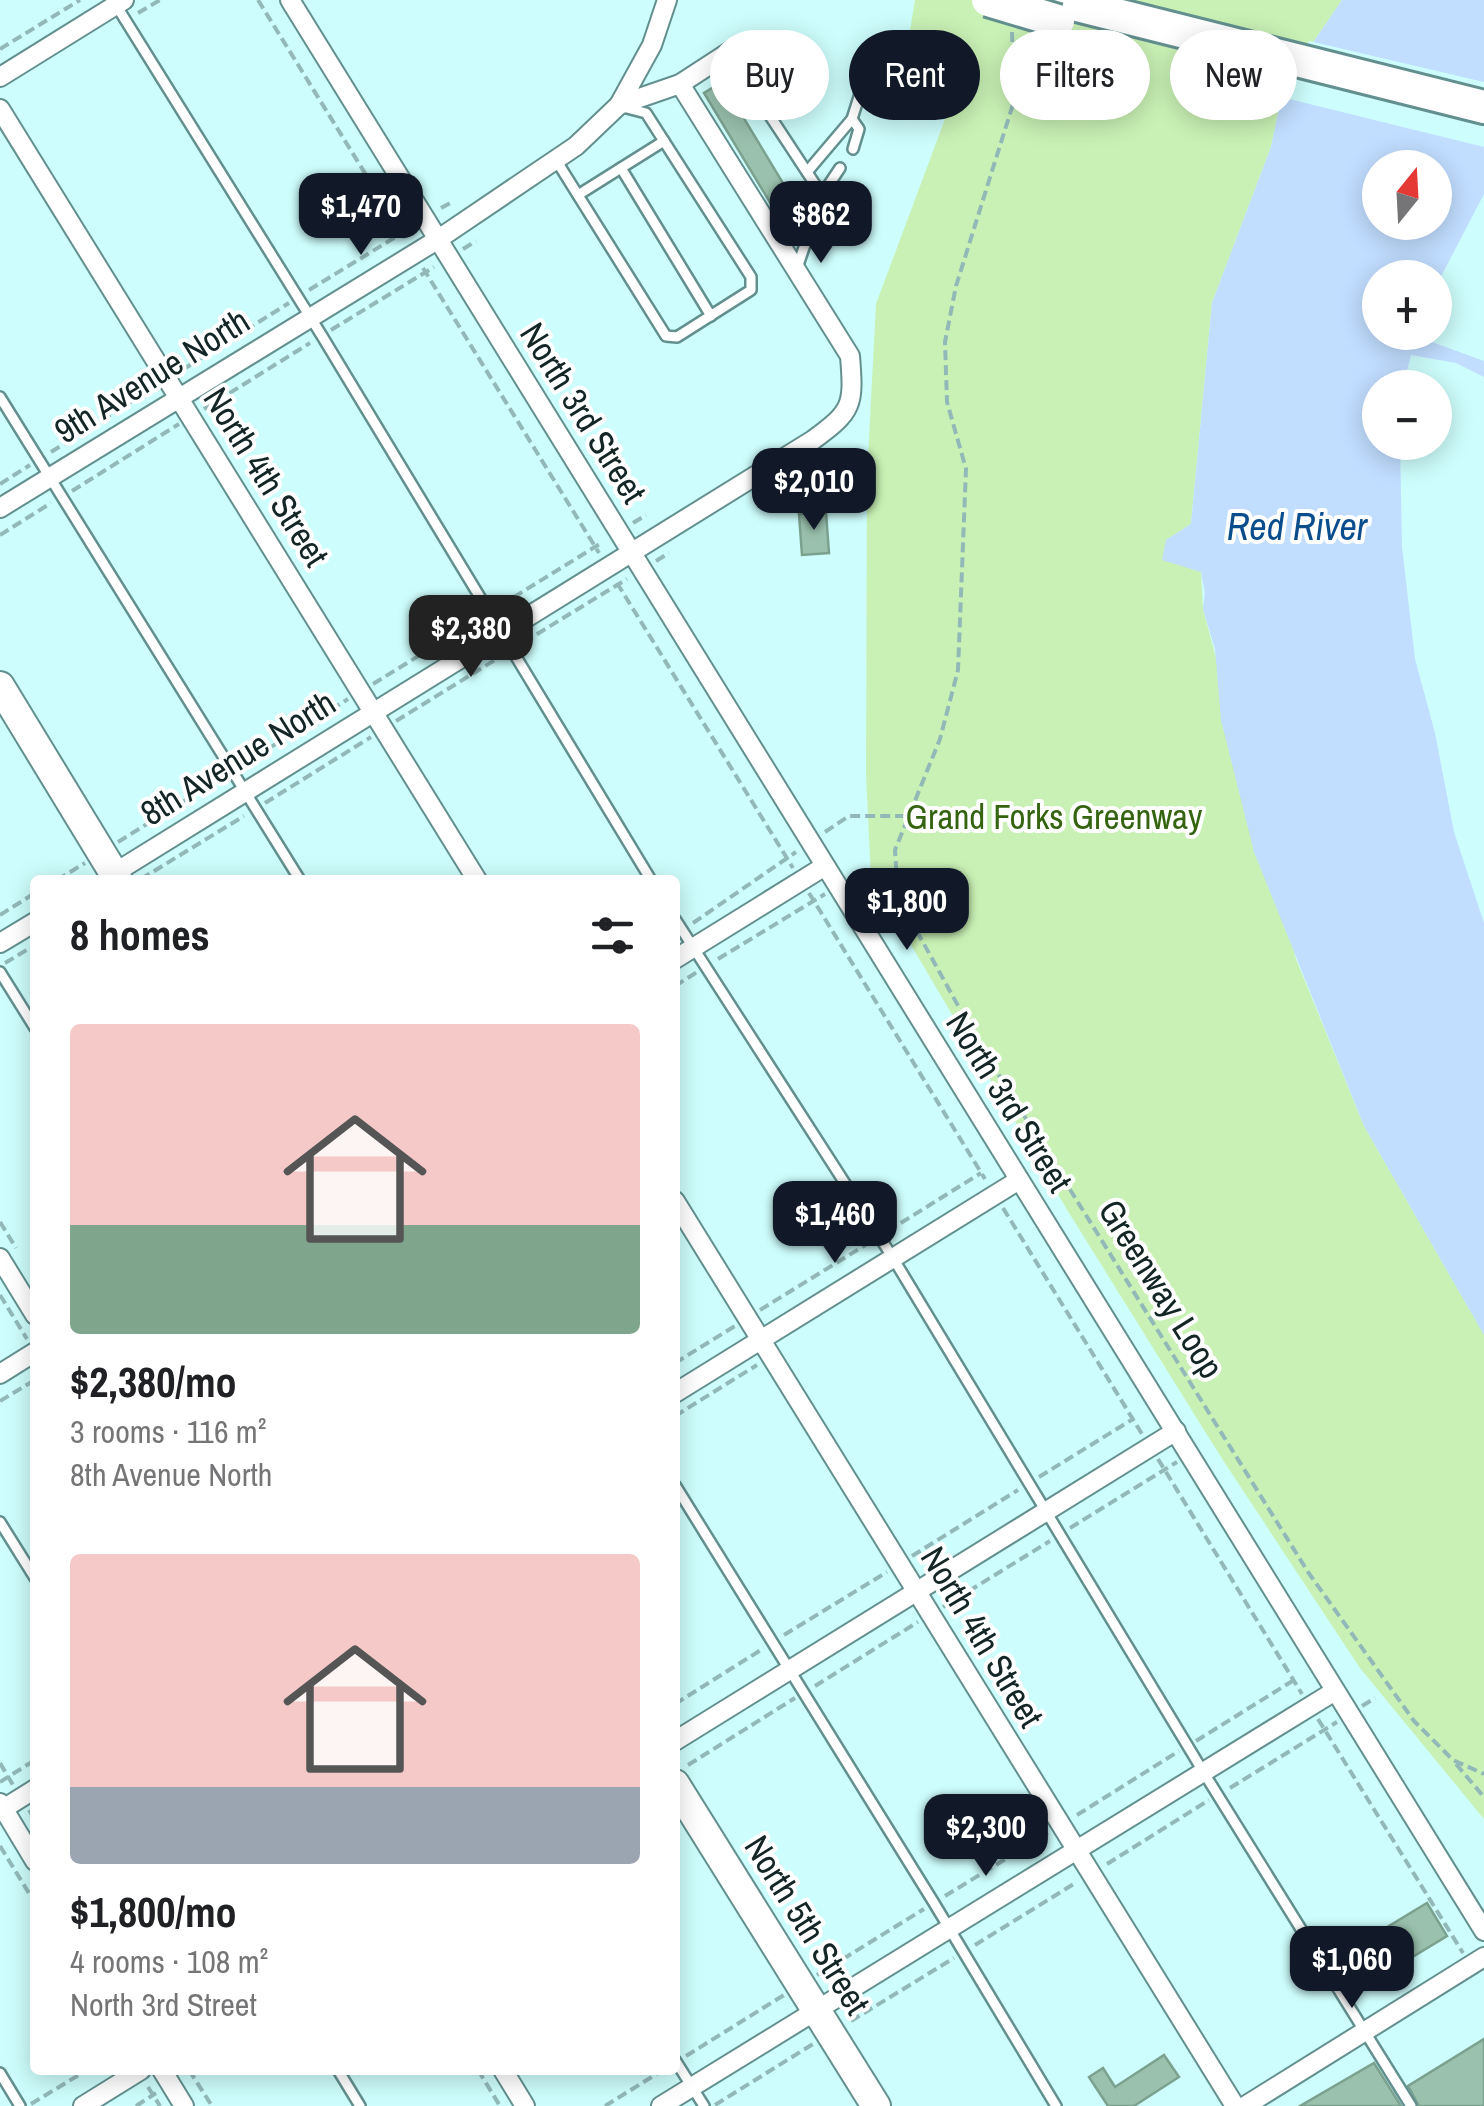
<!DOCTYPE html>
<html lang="en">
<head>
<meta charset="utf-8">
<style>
	body { margin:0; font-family:"Archivo Narrow",sans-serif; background:#f2f2f2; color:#202124; height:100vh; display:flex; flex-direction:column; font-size:38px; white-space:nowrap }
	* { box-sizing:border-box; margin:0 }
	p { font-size:32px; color:#757577 }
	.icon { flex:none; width:55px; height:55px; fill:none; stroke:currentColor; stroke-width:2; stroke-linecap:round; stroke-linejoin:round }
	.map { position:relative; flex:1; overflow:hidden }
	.details { position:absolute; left:30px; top:875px; width:650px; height:1200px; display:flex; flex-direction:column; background:#fff; border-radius:10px; box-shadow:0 5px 25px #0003 }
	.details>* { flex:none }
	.top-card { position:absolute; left:710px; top:30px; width:622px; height:90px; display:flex; gap:20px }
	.needle { width:65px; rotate:18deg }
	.fabs { position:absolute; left:1362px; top:150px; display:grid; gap:20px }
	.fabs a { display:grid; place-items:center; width:90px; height:90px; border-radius:50%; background:#fff; box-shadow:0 5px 25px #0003; font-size:50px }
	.price { position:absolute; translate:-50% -85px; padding:0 22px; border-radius:20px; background:#111827; color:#fff; font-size:32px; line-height:65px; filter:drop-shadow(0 2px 5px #0008) }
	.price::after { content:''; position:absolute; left:50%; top:60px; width:30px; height:22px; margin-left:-15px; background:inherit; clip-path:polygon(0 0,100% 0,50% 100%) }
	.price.on { background:#222; color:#fff }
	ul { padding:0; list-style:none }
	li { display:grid; align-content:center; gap:20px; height:530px; padding:0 40px }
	li span { display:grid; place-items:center; height:310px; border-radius:10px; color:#555 }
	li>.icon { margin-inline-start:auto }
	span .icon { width:180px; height:180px; fill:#fffc; stroke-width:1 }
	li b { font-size:42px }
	h2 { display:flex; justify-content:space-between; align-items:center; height:120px; padding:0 40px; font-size:42px }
	.pill { padding:0 35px; border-radius:45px; background:#fff; box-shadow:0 5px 25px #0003; font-size:35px; line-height:90px }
	.pill.on { background:#111827; color:#fff }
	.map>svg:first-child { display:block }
	.green { fill:#c9f1b5 }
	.water { fill:#c1ddff; fill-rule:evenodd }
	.pier { fill:#cdfdfc }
	.building { fill:#9ac1ae; stroke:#7ba18f; stroke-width:2.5 }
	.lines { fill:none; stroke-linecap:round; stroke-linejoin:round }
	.lane-casing { stroke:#63908f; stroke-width:14 }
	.street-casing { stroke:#63908f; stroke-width:22 }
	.primary-casing { stroke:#63908f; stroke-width:32 }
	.highway-casing { stroke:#63908f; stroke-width:38 }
	.path { stroke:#92b9b8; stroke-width:4; stroke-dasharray:10 5; stroke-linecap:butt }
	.lane { stroke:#fff; stroke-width:9 }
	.street { stroke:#fff; stroke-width:18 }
	.primary { stroke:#fff; stroke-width:28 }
	.highway { stroke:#fff; stroke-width:32 }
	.highway-bridge-casing { stroke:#63908f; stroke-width:38; stroke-linecap:butt }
	.highway-bridge { stroke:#fff; stroke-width:32 }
	.labels { text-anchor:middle; stroke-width:8; stroke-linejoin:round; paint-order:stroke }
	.street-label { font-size:35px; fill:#132525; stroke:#fff }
	.park-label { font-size:35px; fill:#356411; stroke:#fff }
	.water-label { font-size:38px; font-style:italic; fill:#0a4d8d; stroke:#fff }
</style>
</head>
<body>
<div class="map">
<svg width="1484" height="2106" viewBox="0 0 1484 2106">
	<rect width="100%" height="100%" fill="#cdfdfc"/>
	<polygon class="green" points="915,0 1342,0 1284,85 1271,147 1212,303 1191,524 1166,540 1201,572 1203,609 1296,959 1364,1126 1471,1312 1484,1329 1484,1819 1360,1668 1219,1454 1066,1208 871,877 866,775 867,477 876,304 951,103 960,68 918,43 910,31"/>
	<path class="water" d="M1342,0H1484V194L1435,288V278H1380V332L1418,333L1424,339L1484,361V377L1456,363L1411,355L1403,387L1380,388V442L1400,443L1402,547L1415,659L1435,733L1454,832L1484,923V1335L1364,1126L1254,852L1221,720L1215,649L1203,609L1205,593L1201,572L1162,560L1166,540L1191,524L1212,303L1271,147L1284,85ZM1380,168H1435V222H1380Z"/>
	<polygon class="pier" points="1309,41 1484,82 1484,147 1277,96 1280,82"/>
	<g class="building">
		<polygon points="722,82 798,208 780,219 704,93"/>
		<polygon points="826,512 829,553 802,555 799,514"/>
		<polygon points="1427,1903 1447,1936 1376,1979 1356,1946"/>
		<polygon points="1484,2039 1484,2106 1419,2106 1408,2086"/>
		<polygon points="1164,2055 1179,2077 1134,2106 1108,2106 1089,2077 1103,2068 1115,2087"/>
		<polygon points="1374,2063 1401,2106 1300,2106"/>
	</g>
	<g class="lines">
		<g class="lane-casing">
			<g id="lane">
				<polyline points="116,5 322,336 651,880"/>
				<polyline points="728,52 822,195"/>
				<polyline points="852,119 859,129 853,149"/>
				<polyline points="556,160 666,336 677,337 751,290 751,277 646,113 623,107"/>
				<polyline points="621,168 711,316"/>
				<polyline points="807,172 852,119 864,81"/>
				<polyline points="578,195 664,141"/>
				<polyline points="797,268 822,195 840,168"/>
				<polyline points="0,397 300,880"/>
				<polyline points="675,919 893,1258 1204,1773 1411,2106"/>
				<polyline points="0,972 35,1028"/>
				<polyline points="675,1485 934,1903 1056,2106"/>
				<polyline points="0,1522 35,1578"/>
				<polyline points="675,2060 704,2106"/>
				<polyline points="338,2070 360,2106"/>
				<polyline points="0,2073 20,2106"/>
			</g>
		</g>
		<g class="street-casing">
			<g id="street">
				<polyline points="290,0 1484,1931"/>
				<polyline points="0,77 124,0"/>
				<polyline points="619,105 652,45 667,0"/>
				<polyline points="0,109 477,880"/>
				<polyline points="0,508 437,240 576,146 619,105 680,84 740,45"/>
				<path d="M108,877L813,440C853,411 854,405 850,356L680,84"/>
				<polyline points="0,943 35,922"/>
				<polyline points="675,959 825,866"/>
				<polyline points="675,1201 1235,2106"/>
				<polyline points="0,1258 35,1315"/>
				<polyline points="0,1374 35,1352"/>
				<polyline points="675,1393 1019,1180"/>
				<polyline points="675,1741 1176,1431"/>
				<polyline points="0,1803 35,1861"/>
				<polyline points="0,1811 35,1789"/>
				<polyline points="162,2070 184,2106"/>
				<polyline points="503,2070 525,2106"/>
				<polyline points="83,2106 141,2070"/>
				<polyline points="661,2106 1335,1691"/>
				<polyline points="1245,2106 1484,1957"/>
			</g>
		</g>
		<g class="primary-casing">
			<g id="primary">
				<polyline points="0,686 118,880"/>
				<polyline points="675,1784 876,2106"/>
			</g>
		</g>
		<g class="highway-casing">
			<polyline id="highway" points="1057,0 1484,107"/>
		</g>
		<g class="path">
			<polyline points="258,0 405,238"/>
			<polyline points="138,13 160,0"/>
			<polyline points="1012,32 1013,70 1019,85 956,286 945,342 947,402 966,469 958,670 940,739 895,850 898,897 977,1040 1308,1572 1414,1721 1453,1760 1484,1774"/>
			<polyline points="0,49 80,0"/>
			<polyline points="1019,85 1035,66 1045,43"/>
			<polyline points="441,208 452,202"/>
			<polyline points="463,249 476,241"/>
			<polyline points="423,268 599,553"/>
			<polyline points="309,290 412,227"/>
			<polyline points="331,330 434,267"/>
			<polyline points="182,370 289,303"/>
			<polyline points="204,409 310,343"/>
			<polyline points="51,452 153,388"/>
			<polyline points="0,484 30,465"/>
			<polyline points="72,491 179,424"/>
			<polyline points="633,523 646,515"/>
			<polyline points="0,535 51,503"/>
			<polyline points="656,561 669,553"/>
			<polyline points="617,583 793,868"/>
			<polyline points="501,605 603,542"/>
			<polyline points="524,642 627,579"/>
			<polyline points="373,684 480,618"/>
			<polyline points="396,721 503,655"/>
			<polyline points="242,765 348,699"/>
			<polyline points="265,803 371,737"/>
			<polyline points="825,832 849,816 910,816"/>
			<polyline points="118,842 221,778"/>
			<polyline points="850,878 863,870"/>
			<polyline points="141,879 244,816"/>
			<polyline points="57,880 85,863"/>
			<polyline points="809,893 985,1179"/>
			<polyline points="0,915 35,893"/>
			<polyline points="693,923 796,852"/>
			<polyline points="718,959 825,894"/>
			<polyline points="5,963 35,945"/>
			<polyline points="675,986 697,972"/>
			<polyline points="1003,1208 1142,1434"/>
			<polyline points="0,1222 16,1248"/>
			<polyline points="888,1231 981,1173"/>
			<polyline points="0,1295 27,1339"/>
			<polyline points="760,1310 867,1244"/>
			<polyline points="675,1363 735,1326"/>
			<polyline points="0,1401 35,1380"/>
			<polyline points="675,1416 757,1365"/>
			<polyline points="1158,1459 1302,1694"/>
			<polyline points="1039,1477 1133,1419"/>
			<polyline points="1070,1528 1177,1462"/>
			<polyline points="912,1556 1018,1490"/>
			<polyline points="943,1607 1050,1541"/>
			<polyline points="784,1635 887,1572"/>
			<polyline points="815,1686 918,1622"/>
			<polyline points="675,1704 764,1648"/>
			<polyline points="1362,1706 1375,1698"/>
			<polyline points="1318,1719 1463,1953"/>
			<polyline points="1196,1741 1294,1680"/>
			<polyline points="0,1763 13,1785"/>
			<polyline points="1456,1764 1484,1797"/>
			<polyline points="688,1765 795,1698"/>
			<polyline points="0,1782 35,1760"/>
			<polyline points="1230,1788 1337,1722"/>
			<polyline points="29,1810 35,1820"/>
			<polyline points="1077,1815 1179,1751"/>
			<polyline points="0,1846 35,1903"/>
			<polyline points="1107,1864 1209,1800"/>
			<polyline points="945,1896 1048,1833"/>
			<polyline points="975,1945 1077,1882"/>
			<polyline points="817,1975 924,1909"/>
			<polyline points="851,2021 954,1958"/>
			<polyline points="686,2056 784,1995"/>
			<polyline points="189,2070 212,2106"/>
			<polyline points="478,2070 500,2106"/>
			<polyline points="148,2087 160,2106"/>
			<polyline points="31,2104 87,2070"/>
			<polyline points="715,2105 813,2044"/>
			<polyline points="136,2106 156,2093"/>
			<polyline points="605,2106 663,2070"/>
		</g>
		<use href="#lane" class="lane"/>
		<use href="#street" class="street"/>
		<use href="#primary" class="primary"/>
		<use href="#highway" class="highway"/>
		<g class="highway-bridge-casing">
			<polyline id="highway-bridge" points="988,0 1058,21"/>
		</g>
		<use href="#highway-bridge" class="highway-bridge"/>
	</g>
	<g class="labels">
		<g class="street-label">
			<text transform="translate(152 376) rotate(-32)" y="12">9th Avenue North</text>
			<text transform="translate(583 413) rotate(58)" y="12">North 3rd Street</text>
			<text transform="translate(266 477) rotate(58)" y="12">North 4th Street</text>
			<text transform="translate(238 758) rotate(-32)" y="12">8th Avenue North</text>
			<text transform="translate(1009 1102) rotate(58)" y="12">North 3rd Street</text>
			<text transform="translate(1161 1289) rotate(58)" y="12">Greenway Loop</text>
			<text transform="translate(982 1637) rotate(59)" y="12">North 4th Street</text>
			<text transform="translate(807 1925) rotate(58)" y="12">North 5th Street</text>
		</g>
		<g class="park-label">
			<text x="1054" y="829">Grand Forks Greenway</text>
		</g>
		<g class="water-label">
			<text x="1297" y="540">Red River</text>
		</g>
	</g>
</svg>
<div class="fabs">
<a><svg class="needle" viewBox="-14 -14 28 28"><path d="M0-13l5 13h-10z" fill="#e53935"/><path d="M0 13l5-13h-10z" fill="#757577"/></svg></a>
<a>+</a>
<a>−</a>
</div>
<b class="price" style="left:361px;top:258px">$1,470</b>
<b class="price" style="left:821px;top:266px">$862</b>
<b class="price" style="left:814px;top:533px">$2,010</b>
<b class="price on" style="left:471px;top:680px">$2,380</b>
<b class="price" style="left:907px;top:953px">$1,800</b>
<b class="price" style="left:835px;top:1266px">$1,460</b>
<b class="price" style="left:986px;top:1879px">$2,300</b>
<b class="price" style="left:1352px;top:2011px">$1,060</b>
<div class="top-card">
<a class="pill">Buy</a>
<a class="pill on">Rent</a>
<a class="pill">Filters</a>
<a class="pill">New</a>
</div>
<section class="details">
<h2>8 homes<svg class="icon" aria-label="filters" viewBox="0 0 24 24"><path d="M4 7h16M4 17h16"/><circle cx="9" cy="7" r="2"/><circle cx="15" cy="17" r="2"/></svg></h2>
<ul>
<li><span style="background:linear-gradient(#f6c9c9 65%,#7fa58c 0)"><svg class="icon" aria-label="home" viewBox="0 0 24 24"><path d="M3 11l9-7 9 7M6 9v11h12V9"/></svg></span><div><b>$2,380/mo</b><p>3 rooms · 116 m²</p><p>8th Avenue North</p></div></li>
<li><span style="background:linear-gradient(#f6c9c9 75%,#9aa5b1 0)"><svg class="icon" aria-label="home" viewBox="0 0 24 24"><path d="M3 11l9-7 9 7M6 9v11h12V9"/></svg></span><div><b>$1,800/mo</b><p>4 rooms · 108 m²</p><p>North 3rd Street</p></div></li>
</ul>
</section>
</div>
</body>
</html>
